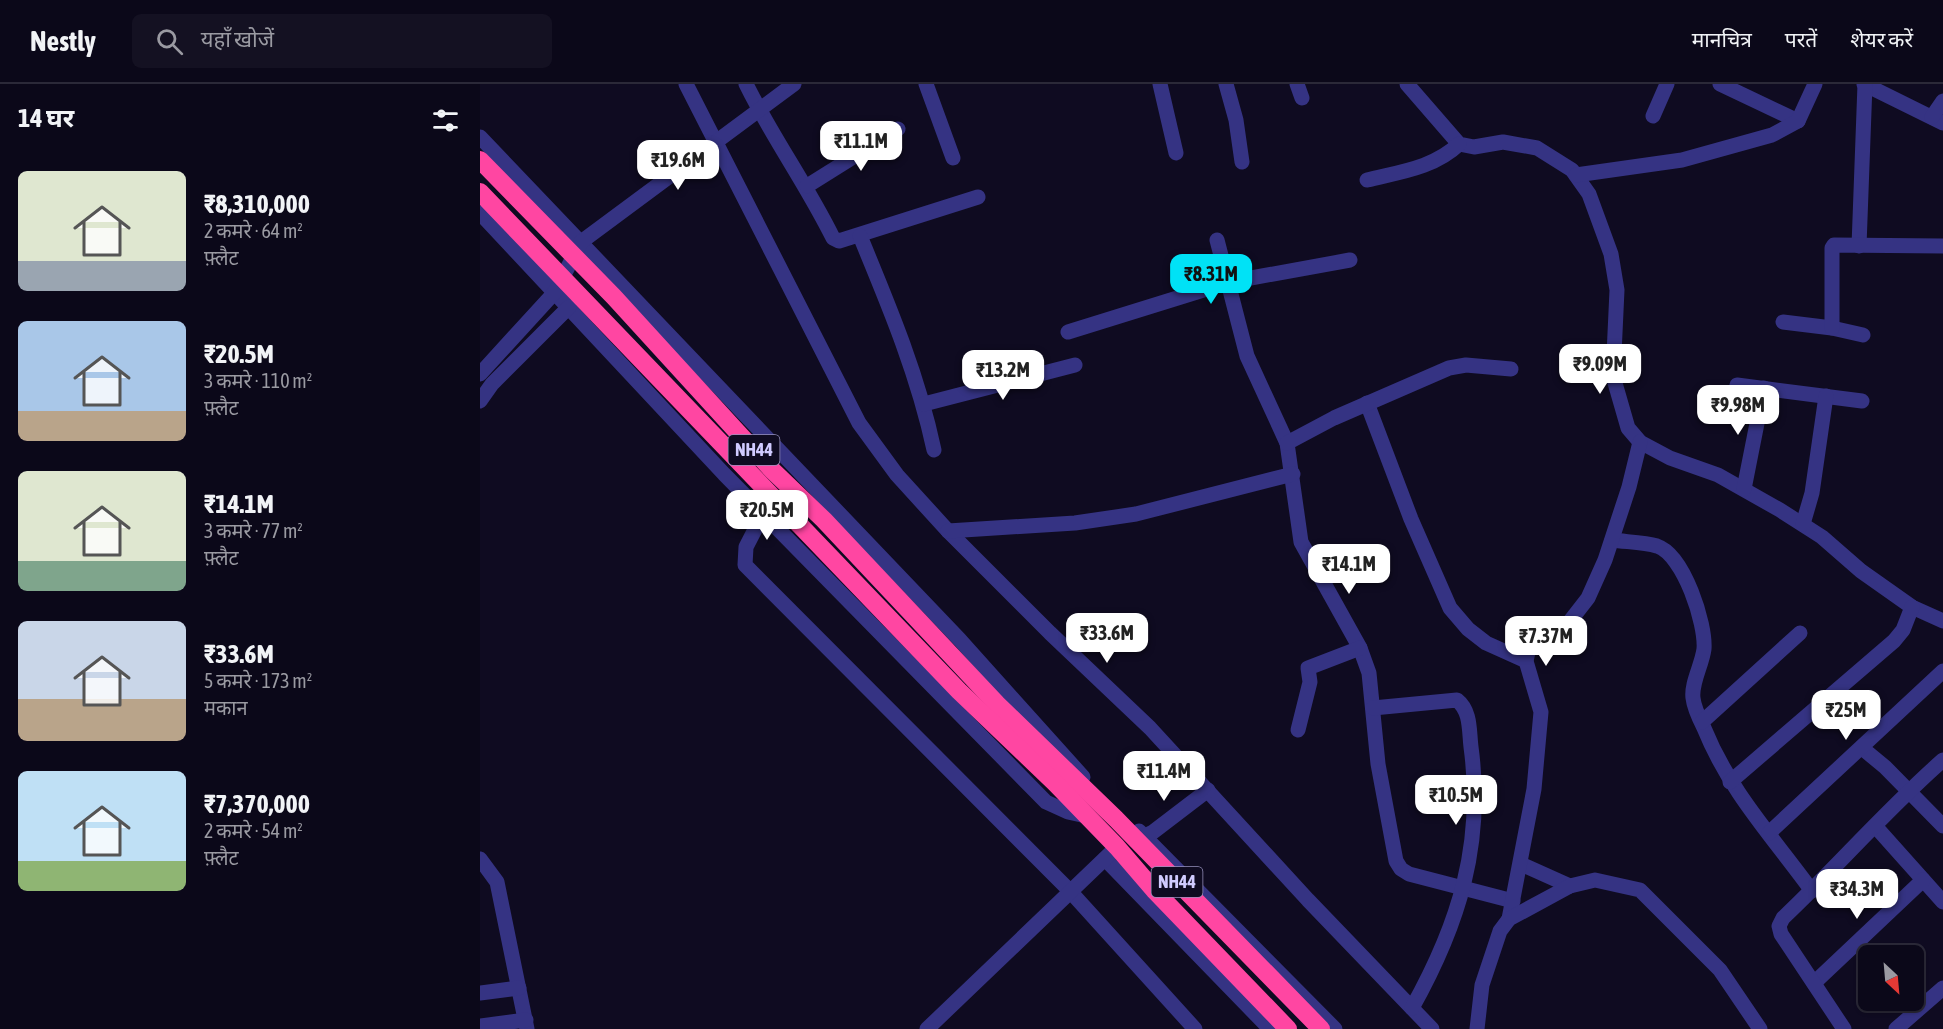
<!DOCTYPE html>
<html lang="hi">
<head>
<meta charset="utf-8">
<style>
	body { margin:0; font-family:"Asap Condensed","Noto Sans Devanagari",sans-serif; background:#141122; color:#f1f3f6; height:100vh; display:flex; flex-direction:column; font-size:22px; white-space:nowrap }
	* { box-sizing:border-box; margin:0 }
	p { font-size:20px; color:#9a9aa2 }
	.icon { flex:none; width:33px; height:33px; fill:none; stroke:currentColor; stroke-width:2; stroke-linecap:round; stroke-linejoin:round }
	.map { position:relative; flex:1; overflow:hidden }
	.sheet { display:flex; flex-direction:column; background:#0b0819; width:480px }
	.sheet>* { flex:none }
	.needle { width:39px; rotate:154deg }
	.controls { position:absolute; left:1378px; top:861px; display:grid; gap:12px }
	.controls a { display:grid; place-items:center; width:66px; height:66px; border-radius:9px; background:#0b0819; box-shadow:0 2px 4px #0004,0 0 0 2px #2b2938; font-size:30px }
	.price { position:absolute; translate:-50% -51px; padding:0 14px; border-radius:12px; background:#fff; color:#222; font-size:20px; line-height:39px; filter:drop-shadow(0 2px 3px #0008) }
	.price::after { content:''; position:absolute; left:50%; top:36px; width:18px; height:14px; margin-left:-9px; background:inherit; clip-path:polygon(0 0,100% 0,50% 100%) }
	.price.on { background:#00e2f6; color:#111 }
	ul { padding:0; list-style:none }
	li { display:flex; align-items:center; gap:18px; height:150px; padding:0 18px }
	li span { display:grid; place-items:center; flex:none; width:168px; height:120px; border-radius:9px; color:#555 }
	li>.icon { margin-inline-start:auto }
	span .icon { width:72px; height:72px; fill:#fffc; stroke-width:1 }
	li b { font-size:26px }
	h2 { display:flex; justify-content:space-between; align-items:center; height:72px; padding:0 18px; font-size:26px }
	header { display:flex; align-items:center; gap:36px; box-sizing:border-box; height:84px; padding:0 30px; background:#0b0819; border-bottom:2px solid #2b2938 }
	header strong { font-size:28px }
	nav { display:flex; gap:33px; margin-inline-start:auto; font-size:21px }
	.search { width:420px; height:54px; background:#141122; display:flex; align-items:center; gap:15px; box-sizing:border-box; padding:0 21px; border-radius:9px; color:#9a9aa2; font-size:22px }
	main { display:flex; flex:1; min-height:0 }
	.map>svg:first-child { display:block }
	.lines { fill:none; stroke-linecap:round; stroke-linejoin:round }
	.minor { stroke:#353383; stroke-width:15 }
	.highway { stroke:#ff46a2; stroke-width:18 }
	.labels { text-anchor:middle; stroke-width:5; stroke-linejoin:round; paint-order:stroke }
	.shield { fill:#0f0b21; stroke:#9691bc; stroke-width:1.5 }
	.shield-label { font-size:18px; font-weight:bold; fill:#d0cbff }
</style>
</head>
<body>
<header>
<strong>Nestly</strong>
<div class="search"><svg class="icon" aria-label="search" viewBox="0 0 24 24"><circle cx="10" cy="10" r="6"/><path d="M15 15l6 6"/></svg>यहाँ खोजें</div>
<nav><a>मानचित्र</a><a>परतें</a><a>शेयर करें</a></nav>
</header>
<main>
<section class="sheet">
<h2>14 घर<svg class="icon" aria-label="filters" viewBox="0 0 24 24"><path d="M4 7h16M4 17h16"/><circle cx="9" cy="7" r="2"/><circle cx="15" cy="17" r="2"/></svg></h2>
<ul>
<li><span style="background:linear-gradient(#dfe7d0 75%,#9aa5b1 0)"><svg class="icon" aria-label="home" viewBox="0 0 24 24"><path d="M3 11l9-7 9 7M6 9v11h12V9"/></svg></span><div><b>₹8,310,000</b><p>2 कमरे · 64 m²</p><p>फ़्लैट</p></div></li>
<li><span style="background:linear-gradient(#a9c7e8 75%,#b9a48a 0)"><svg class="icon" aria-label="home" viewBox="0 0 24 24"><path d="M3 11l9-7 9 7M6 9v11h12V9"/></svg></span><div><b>₹20.5M</b><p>3 कमरे · 110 m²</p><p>फ़्लैट</p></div></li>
<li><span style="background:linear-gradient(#dfe7d0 75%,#7fa58c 0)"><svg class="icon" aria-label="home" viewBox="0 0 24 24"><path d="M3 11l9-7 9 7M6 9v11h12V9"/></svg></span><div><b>₹14.1M</b><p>3 कमरे · 77 m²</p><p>फ़्लैट</p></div></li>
<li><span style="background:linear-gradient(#c9d6e8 65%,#b9a48a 0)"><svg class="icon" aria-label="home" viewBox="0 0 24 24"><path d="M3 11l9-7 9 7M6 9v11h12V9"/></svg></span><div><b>₹33.6M</b><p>5 कमरे · 173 m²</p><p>मकान</p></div></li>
<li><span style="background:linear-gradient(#bfe0f5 75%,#8fb573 0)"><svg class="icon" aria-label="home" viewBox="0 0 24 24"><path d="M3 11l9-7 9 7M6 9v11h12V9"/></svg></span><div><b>₹7,370,000</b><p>2 कमरे · 54 m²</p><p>फ़्लैट</p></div></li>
</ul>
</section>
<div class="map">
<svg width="1463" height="945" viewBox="0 0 1463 945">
	<rect width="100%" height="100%" fill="#0f0b21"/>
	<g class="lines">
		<g class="minor">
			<polyline points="206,0 379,339 417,391 468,447 570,549 670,644 828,816 952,945"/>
			<path d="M266,0C292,53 327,101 353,154L359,157L498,113"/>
			<polyline points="446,0 473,74"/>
			<polyline points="680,0 696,69"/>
			<polyline points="746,0 756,36 762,78"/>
			<polyline points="817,0 822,14"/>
			<polyline points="927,0 979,60 994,63 1023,58 1057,64 1092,86 1109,110 1131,170 1137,206 1133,292 1148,344 1160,358 1190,374 1238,391 1300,426 1342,453 1381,487 1432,523 1463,537"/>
			<polyline points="1240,0 1318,37"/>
			<polyline points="1384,0 1463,39"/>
			<polyline points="1173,32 1187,0"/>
			<polyline points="1452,33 1463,17"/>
			<polyline points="0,53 480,556 603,693"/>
			<polyline points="1096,91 1202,76 1292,51 1318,37 1335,0"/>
			<path d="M887,96C919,88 954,84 979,60"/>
			<polyline points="327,102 418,45"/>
			<polyline points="0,129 244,390 566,718 588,728 606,732"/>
			<path d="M380,152C409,222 438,291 454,366"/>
			<polyline points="737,156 767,272 807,359 821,458 880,564 889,589 898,680 916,777 921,785 929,790 1033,817"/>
			<polyline points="1379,162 1385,0"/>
			<polyline points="1303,238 1352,244 1383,251"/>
			<polyline points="1352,244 1352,164 1354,161 1463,162"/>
			<polyline points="588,248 749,198 870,176"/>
			<polyline points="0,290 75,208 101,158 314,0"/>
			<polyline points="1257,301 1382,317"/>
			<polyline points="0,317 12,300 89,223"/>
			<polyline points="887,319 931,435 970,524 988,545 1006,559 1046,577"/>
			<polyline points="444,320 595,281"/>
			<polyline points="807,359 854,334 969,284 986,281 1031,285"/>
			<polyline points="1264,405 1284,304"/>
			<polyline points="283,430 266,463 265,481 589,806 715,945"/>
			<polyline points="1323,440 1332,409 1346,312"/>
			<polyline points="468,447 595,439 656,430 813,390"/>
			<path d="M1132,456C1146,458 1164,458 1177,462C1204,471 1226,540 1224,565C1222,581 1211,599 1213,614C1214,624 1220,636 1224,644C1250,708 1292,752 1332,807"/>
			<path d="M893,624L977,616C991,627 989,647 991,663C1004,760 979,840 932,924"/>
			<polyline points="1222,638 1320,549"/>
			<polyline points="818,646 830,598 828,584 880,564"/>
			<polyline points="1382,664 1405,683 1463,742"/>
			<polyline points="1250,698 1414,557 1423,546 1432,523"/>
			<polyline points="1396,743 1463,818"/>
			<polyline points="659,747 855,945"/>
			<polyline points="1289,749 1463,587"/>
			<polyline points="657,756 673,748 728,706"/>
			<polyline points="0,775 17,798 47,945"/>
			<polyline points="625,775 790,945"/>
			<polyline points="1041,780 1090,802"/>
			<polyline points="1029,835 1054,705 1061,628 1046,577 1048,568 1053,560 1080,550 1108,514 1125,476 1149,403 1160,358"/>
			<polyline points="1334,899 1443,796"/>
			<polyline points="0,909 39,904"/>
			<polyline points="0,942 46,936"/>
			<polyline points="447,945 637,763"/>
			<polyline points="997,945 1002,901 1020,847 1029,835 1090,802 1115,796 1160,806 1240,886 1280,945"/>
			<path d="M1364,945L1301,850L1299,842L1303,834C1357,783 1407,725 1463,676"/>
			<polyline points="1416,945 1463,904"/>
		</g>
		<g class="highway">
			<polyline points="0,76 134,213 292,386 344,436 517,620 636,735 841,945"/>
			<polyline points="0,108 479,607 575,699 637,763 674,806 808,945"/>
		</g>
	</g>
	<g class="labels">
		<g class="shield">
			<rect x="248.5" y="351" width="51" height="30" rx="4.5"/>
			<rect x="671.5" y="783" width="51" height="30" rx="4.5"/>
		</g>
		<g class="shield-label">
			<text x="274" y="372">NH44</text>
			<text x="697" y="804">NH44</text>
		</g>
	</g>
</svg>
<div class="controls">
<a><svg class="needle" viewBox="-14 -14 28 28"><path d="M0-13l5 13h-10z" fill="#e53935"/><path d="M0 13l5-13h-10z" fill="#9a9aa2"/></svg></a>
</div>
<b class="price" style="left:381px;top:88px">₹11.1M</b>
<b class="price" style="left:198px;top:107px">₹19.6M</b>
<b class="price on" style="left:731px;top:221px">₹8.31M</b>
<b class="price" style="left:1120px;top:311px">₹9.09M</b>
<b class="price" style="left:523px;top:317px">₹13.2M</b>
<b class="price" style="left:1258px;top:352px">₹9.98M</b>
<b class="price" style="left:287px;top:457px">₹20.5M</b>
<b class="price" style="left:869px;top:511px">₹14.1M</b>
<b class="price" style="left:627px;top:580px">₹33.6M</b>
<b class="price" style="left:1066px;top:583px">₹7.37M</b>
<b class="price" style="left:1366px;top:657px">₹25M</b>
<b class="price" style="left:684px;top:718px">₹11.4M</b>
<b class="price" style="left:976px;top:742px">₹10.5M</b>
<b class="price" style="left:1377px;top:836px">₹34.3M</b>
</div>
</main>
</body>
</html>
